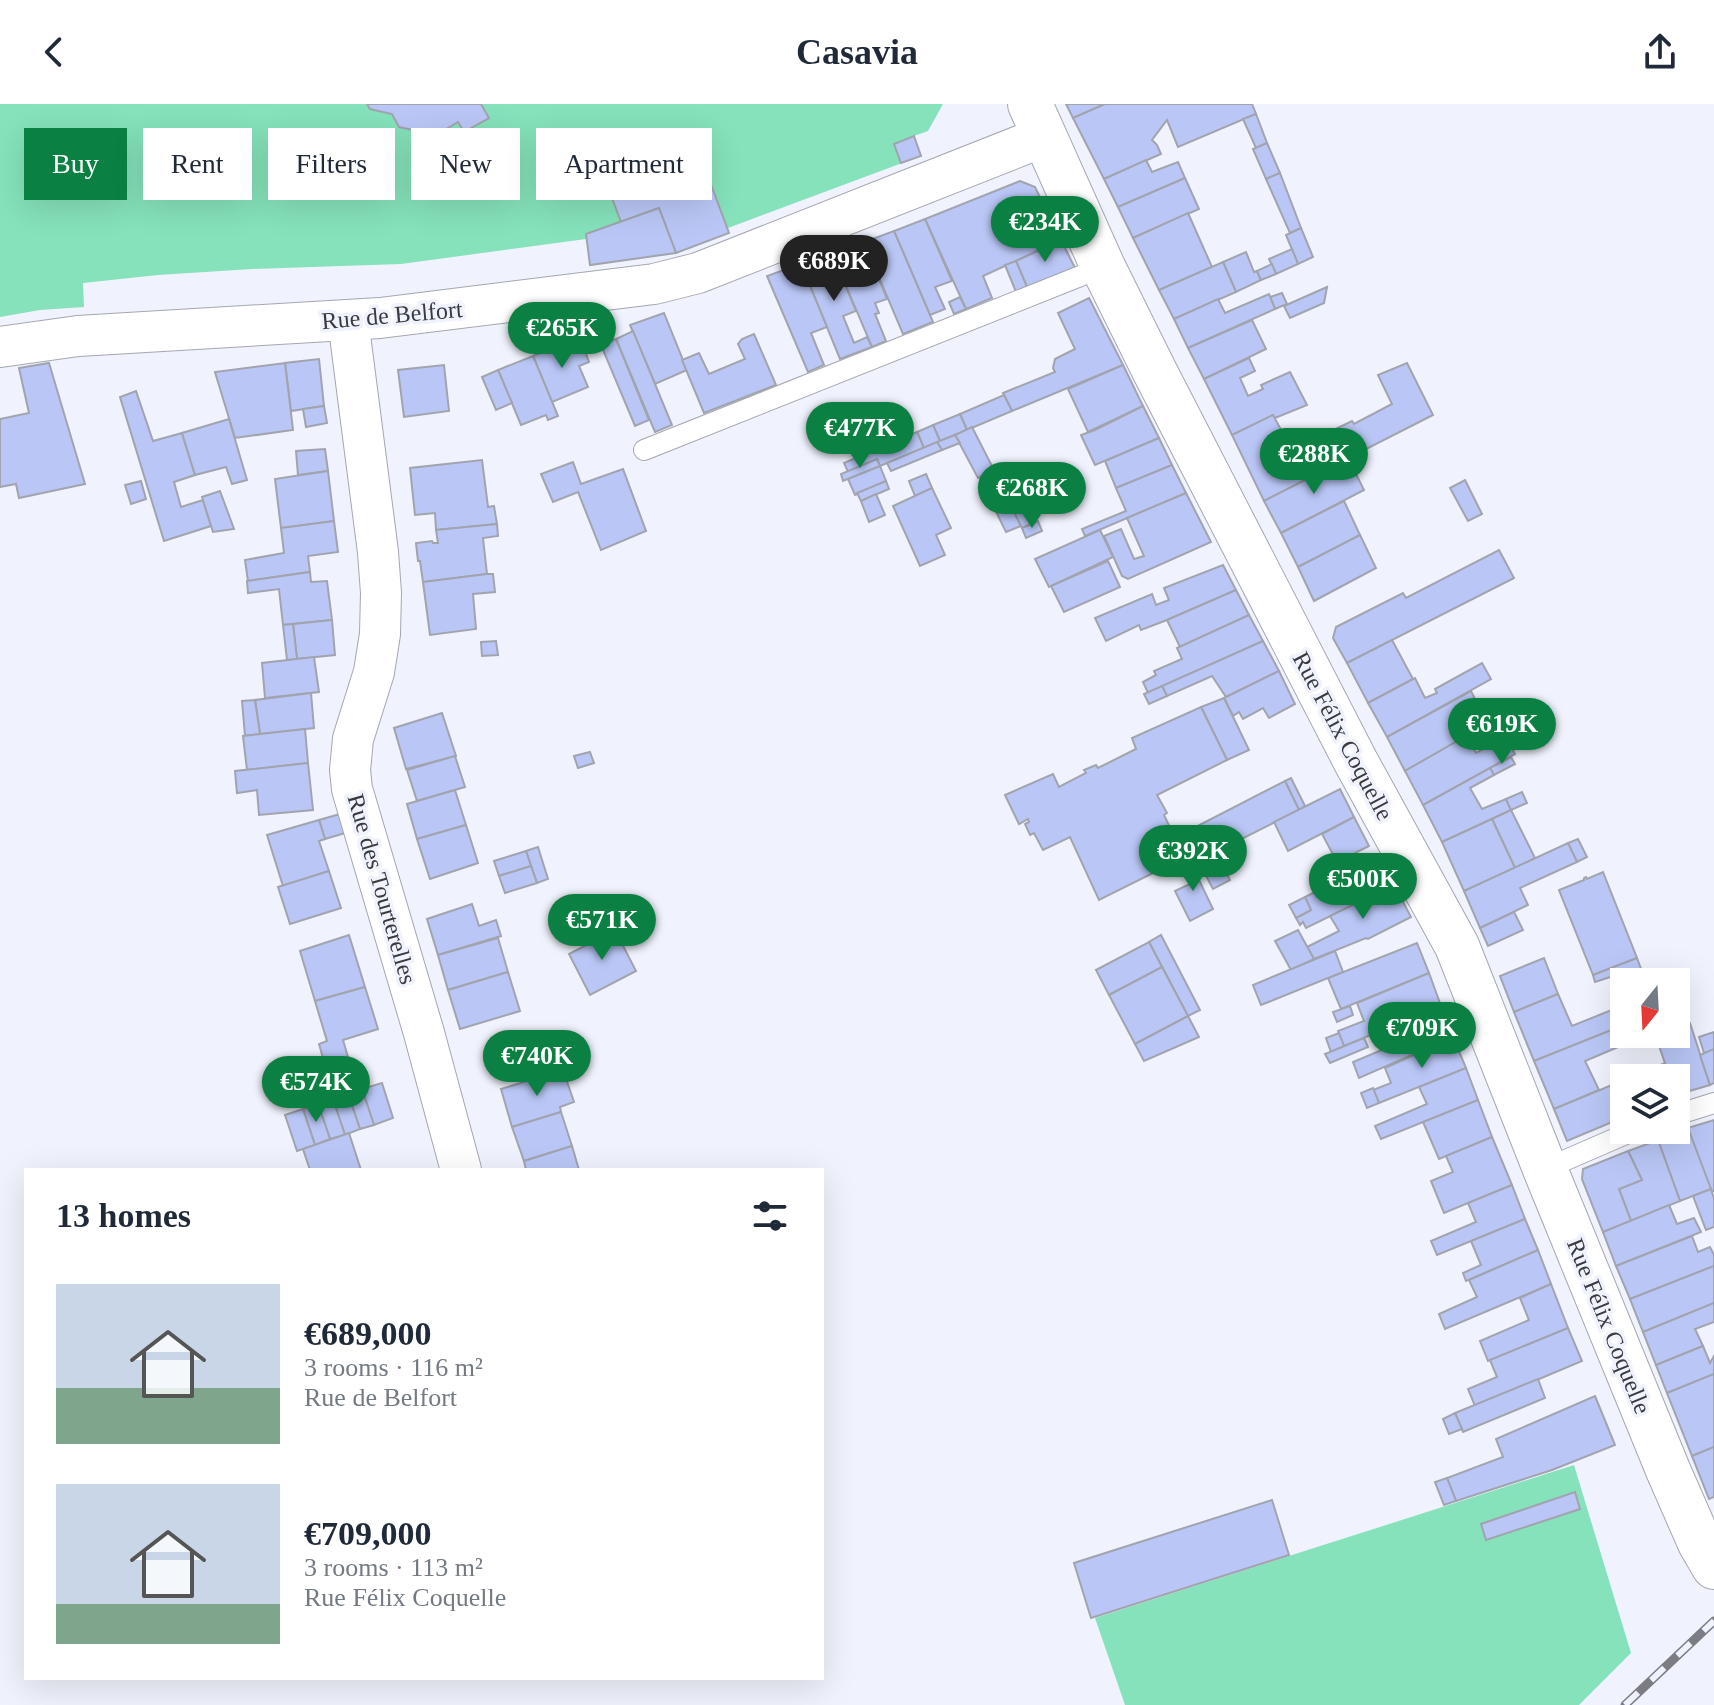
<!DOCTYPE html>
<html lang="en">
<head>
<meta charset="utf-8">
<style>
	body { margin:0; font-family:"Times New Roman",serif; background:#f2f2f3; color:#1f2937; height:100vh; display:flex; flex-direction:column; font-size:30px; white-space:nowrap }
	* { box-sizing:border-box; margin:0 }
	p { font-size:26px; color:#747a83 }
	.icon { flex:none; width:44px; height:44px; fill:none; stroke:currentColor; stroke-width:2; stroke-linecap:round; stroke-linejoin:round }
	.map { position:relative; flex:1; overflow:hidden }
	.sheet { position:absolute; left:24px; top:1064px; width:800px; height:512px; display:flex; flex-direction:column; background:#fff; border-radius:0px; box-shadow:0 8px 32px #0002 }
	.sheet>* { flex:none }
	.guide { position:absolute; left:24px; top:24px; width:800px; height:72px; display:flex; gap:16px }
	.needle { width:52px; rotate:198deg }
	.tools { position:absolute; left:1610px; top:864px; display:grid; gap:16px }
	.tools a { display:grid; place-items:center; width:80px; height:80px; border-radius:0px; background:#fff; box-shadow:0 8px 32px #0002; font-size:40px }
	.price { position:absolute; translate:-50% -68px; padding:0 18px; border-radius:28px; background:#0b8043; color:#fff; font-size:26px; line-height:52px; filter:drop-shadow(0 2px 4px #0008) }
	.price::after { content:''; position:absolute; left:50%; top:48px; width:24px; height:18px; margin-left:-12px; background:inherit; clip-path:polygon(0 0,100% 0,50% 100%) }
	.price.on { background:#222; color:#fff }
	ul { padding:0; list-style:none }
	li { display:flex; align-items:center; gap:24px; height:200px; padding:0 32px }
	li span { display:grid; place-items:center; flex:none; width:224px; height:160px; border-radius:0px; color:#555 }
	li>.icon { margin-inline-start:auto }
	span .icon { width:96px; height:96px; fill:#fffc; stroke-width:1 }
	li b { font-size:34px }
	h2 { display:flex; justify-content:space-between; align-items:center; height:96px; padding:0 32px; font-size:34px }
	.tag { padding:0 28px; border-radius:0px; background:#fff; box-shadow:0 8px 32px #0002; font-size:28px; line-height:72px }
	.tag.on { background:#0b8043; color:#fff }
	header { display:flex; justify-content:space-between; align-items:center; height:104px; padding:0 32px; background:#fff; font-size:36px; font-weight:800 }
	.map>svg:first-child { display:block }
	.green { fill:#85e2ba }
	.building { fill:#bac7f6; stroke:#a1a4ae; stroke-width:2 }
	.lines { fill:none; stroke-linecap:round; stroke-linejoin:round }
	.service-casing { stroke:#a4a7b0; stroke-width:22 }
	.minor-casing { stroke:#a4a7b0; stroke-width:42 }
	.tertiary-casing { stroke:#a4a7b0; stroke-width:46 }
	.service { stroke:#fff; stroke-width:20 }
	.minor { stroke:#fff; stroke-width:40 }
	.tertiary { stroke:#fff; stroke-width:44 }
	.rail-casing { stroke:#7b7d83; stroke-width:9 }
	.rail { stroke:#f0f3fd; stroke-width:6; stroke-dasharray:18; stroke-linecap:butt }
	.labels { text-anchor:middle; stroke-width:7; stroke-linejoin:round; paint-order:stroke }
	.street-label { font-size:24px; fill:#393a3e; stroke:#f0f3fd }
</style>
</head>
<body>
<header><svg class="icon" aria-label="back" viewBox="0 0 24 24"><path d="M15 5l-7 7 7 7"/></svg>Casavia<svg class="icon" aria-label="share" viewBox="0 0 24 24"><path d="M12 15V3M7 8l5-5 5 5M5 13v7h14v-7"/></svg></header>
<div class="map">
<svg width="1714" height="1601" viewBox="0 0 1714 1601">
	<rect width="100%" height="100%" fill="#f0f3fd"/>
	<g class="green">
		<polygon points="0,0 943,0 928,27 914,32 921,52 728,124 729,129 671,150 590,161 586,135 401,160 252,165 158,171 83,179 84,203 40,206 0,213"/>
		<polygon points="1574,1361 1631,1549 1579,1601 1125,1601 1095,1514"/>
	</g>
	<g class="building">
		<polygon points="367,0 481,0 489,14 464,28 458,18 421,40 413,26 399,23 392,10 370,5"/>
		<polygon points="1066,0 1105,0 1073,14"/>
		<polygon points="1105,0 1252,0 1256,10 1178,43 1167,16 1152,36 1157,41 1161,50 1104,75 1073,14"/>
		<polygon points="1256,10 1267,39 1256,44 1243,15"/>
		<polygon points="914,32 921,52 901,59 894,40"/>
		<polygon points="1267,39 1280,69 1266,75 1253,45"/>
		<polygon points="700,51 729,129 676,149 659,104 621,118 609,86"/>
		<polygon points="1146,56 1152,68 1178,58 1185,74 1118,103 1104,75"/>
		<polygon points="1280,69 1301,124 1290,129 1266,75"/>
		<polygon points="1185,74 1199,105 1133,134 1118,103"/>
		<polygon points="1020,77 1035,83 1061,136 983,172 992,194 966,205 925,115"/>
		<polygon points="659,104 676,149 590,161 586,130"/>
		<polygon points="1188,109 1212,163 1159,186 1133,134"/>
		<polygon points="925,115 952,177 935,183 945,205 930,211 894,127"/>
		<polygon points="1301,124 1313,153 1298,160 1286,131"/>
		<polygon points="894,127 933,218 903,230 864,138"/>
		<polygon points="1061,136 1075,164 1027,183 1016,157"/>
		<polygon points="864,138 887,195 875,199 879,209 875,210 886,237 872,243 832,149"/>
		<polygon points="1292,145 1298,160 1276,170 1269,155"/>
		<polygon points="1246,148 1254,168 1257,167 1261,176 1236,188 1223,158"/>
		<polygon points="832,149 856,207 843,212 854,239 867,233 872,243 840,255 801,160"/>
		<polygon points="1016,157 1027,183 1016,188 1005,161"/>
		<polygon points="1223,158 1236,188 1174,215 1159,186"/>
		<polygon points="801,160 827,223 811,229 824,261 808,268 767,172"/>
		<polygon points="1272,160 1276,170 1261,176 1257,167"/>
		<polygon points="1327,183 1324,199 1290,214 1284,202"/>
		<polygon points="1282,189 1287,200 1275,205 1270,193"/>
		<polygon points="1269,190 1275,205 1188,244 1174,215 1218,195 1225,209"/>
		<polygon points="960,193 966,205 954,210 949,198"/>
		<polygon points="1089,194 1123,261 1012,307 1003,289 1055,268 1053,264 1055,255 1075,245 1058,209"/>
		<polygon points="664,209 687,266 655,280 630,221"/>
		<polygon points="1252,216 1266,245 1204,275 1188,244"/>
		<polygon points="633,227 672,321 655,328 616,235"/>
		<polygon points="754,230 776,281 704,309 682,256 699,249 709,270 745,255 738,240 742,235"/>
		<polygon points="616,235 649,316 635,322 601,241"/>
		<polygon points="569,237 572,246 583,242 589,258 579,262 588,283 552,298 533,252"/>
		<polygon points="533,252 558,312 548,316 546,311 521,321 498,266"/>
		<polygon points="1249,254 1255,267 1240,274 1248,292 1263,285 1261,281 1290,268 1307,301 1275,314 1273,311 1232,331 1204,275"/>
		<polygon points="319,255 324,302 291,307 285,259"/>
		<polygon points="49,259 85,380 19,394 16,380 0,383 0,315 29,309 19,264"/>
		<polygon points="285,259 293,326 235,334 215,268"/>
		<polygon points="1407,259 1433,311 1264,397 1232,331 1273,311 1292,346 1352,317 1354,320 1392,300 1378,271"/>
		<polygon points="444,261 449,307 404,313 398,266"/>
		<polygon points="1123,261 1143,302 1088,328 1068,285"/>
		<polygon points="498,266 512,299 496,306 482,273"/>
		<polygon points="136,287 153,337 182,329 195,371 174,378 181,403 203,396 211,422 164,437 120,293"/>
		<polygon points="1004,291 1012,307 967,326 960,310"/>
		<polygon points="324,302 327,319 306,323 303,305"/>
		<polygon points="1143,302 1159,334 1095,361 1081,331 1095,326"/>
		<polygon points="960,310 967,326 940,337 933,321"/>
		<polygon points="229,315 247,376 232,380 226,363 195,371 182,329"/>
		<polygon points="933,321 940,337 924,344 917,328"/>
		<polygon points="972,323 994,366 978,374 955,331"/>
		<polygon points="917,328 924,344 880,362 877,355 848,368 844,359"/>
		<polygon points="955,331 960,339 942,346 937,338"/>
		<polygon points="1159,334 1172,361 1116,384 1105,357"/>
		<polygon points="937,338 942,346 891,367 887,359"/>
		<polygon points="325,345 328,367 298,371 296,347"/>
		<polygon points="1348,354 1364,386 1281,429 1264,397"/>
		<polygon points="877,355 880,362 843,377 841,370"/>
		<polygon points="482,356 488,403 494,402 497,420 436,426 435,409 415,411 410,364"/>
		<polygon points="573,358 581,380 623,365 646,427 601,446 578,388 553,398 541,370"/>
		<polygon points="1008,360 1023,390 1008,396 994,366"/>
		<polygon points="1172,361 1186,389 1085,432 1082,425 1126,407 1116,384"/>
		<polygon points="880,362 886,377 855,391 848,375"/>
		<polygon points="994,366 1021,422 1006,428 979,373"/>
		<polygon points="328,367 334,417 281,424 275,375"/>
		<polygon points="926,370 932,384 915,392 909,377"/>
		<polygon points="1465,376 1482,410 1468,417 1450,384"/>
		<polygon points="141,377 146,395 131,400 125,381"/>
		<polygon points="886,377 889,385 861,397 857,389"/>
		<polygon points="932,384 951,424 936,431 945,451 920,462 893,402"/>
		<polygon points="220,387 234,425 213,428 202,393"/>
		<polygon points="1186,389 1211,438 1128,475 1122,472 1104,432 1121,425 1134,455 1144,452 1127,414"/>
		<polygon points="876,390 885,411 869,418 861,397"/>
		<polygon points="1023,390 1036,418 1022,424 1008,396"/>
		<polygon points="1344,397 1360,431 1298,463 1281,429"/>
		<polygon points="334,417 338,448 308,452 310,468 248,477 245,456 284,449 281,424"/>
		<polygon points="1038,417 1042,427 1026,434 1022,424"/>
		<polygon points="497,420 498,432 483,434 487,470 423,478 420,457 418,457 416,439 432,437 433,439 438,439 436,426"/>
		<polygon points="1100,426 1113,453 1049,483 1035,455"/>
		<polygon points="1360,431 1376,464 1314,497 1298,463"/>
		<polygon points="1499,446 1514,474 1347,559 1333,534 1336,523 1403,489 1406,494"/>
		<polygon points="1108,457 1120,483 1064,508 1051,482"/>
		<polygon points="1223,461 1236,486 1167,516 1141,526 1139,521 1106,537 1095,514 1152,490 1156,501 1169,496 1164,484"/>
		<polygon points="310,468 311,478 327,477 332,516 283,521 279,485 248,489 247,477"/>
		<polygon points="487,470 493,470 495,488 473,490 476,525 430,531 423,478"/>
		<polygon points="1236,486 1249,511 1180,543 1167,516"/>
		<polygon points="1249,511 1263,537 1148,589 1143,578 1156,571 1154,567 1182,555 1177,544"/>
		<polygon points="332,516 335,551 297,555 293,520"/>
		<polygon points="293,520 297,555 287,556 283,521"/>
		<polygon points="1392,536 1413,575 1368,599 1347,559"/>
		<polygon points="496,537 498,551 482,552 481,538"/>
		<polygon points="1263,537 1279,567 1226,593 1212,572 1167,592 1162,582"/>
		<polygon points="314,553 319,588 265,594 262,559"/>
		<polygon points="1482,559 1491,575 1387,633 1368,599 1415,574 1425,594 1437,589 1435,585"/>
		<polygon points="1279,567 1295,600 1269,614 1263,604 1243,615 1239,608 1233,612 1224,594"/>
		<polygon points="1162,582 1167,592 1149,600 1144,590"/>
		<polygon points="1471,587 1479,603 1473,606 1474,608 1458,617 1466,632 1405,667 1387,633"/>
		<polygon points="311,589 314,624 260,630 255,596"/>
		<polygon points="1224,594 1249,646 1227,656 1201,603"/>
		<polygon points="255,596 260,630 245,632 242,597"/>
		<polygon points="1201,603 1227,656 1157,691 1167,709 1164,711 1175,734 1178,732 1186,749 1157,763 1159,766 1099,796 1070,733 1043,746 1034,729 1030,731 1025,720 1029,718 1028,715 1019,720 1005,691 1053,670 1059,683 1086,669 1084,666 1096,661 1098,664 1136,645 1132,634"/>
		<polygon points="442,609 456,652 406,665 394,624"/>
		<polygon points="1497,616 1503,628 1492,634 1486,622"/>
		<polygon points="305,625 308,659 247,666 243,632"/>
		<polygon points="1466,632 1476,649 1506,633 1515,650 1423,701 1405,667"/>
		<polygon points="590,648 594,659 578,664 574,652"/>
		<polygon points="455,652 465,683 417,697 407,666"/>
		<polygon points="1511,653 1515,660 1494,671 1490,664"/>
		<polygon points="308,659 313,706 259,711 257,686 237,689 235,667"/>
		<polygon points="1490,664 1494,671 1470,684 1482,705 1506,695 1511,706 1442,738 1423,701"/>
		<polygon points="1291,674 1305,702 1299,706 1285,677"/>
		<polygon points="1285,677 1299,706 1198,757 1184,729"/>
		<polygon points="1340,685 1354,713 1288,747 1274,718"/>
		<polygon points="455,686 466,721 417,735 407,700"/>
		<polygon points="1522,688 1527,699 1511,706 1506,695"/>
		<polygon points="1511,706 1535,754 1515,764 1492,715"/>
		<polygon points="340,710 345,729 325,735 319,716"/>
		<polygon points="1354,713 1369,742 1337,758 1322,730"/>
		<polygon points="1492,715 1515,764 1464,787 1442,738"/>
		<polygon points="319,716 325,735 319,737 329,767 283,782 267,731"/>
		<polygon points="466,721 478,759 430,775 417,735"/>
		<polygon points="1578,735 1587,753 1577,758 1568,739"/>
		<polygon points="1568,739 1577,758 1520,784 1528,801 1480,824 1464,787"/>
		<polygon points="538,743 548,775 537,779 526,747"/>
		<polygon points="526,747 531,762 499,772 494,757"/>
		<polygon points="1216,748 1230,776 1213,785 1198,757"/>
		<polygon points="1186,749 1213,805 1190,817 1175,787 1192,779 1179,753"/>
		<polygon points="1377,757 1390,783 1306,824 1303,818 1300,821 1296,814 1311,806 1305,793"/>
		<polygon points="531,762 537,779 505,789 499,772"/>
		<polygon points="329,767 341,804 290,820 278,783"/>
		<polygon points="1603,768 1637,854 1593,871 1559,786 1584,776 1584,774 1586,773 1587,775"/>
		<polygon points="1394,781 1411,813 1368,835 1366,834 1314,855 1307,843 1339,827 1330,812"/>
		<polygon points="1305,793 1311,806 1296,814 1289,801"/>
		<polygon points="472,800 479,822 496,816 501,832 438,851 427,815"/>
		<polygon points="1514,808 1523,826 1488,842 1480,824"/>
		<polygon points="615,826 636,867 590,891 569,850"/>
		<polygon points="1298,826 1314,855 1291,866 1275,837"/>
		<polygon points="349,831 365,883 315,897 300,847"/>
		<polygon points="1161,831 1200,906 1188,912 1149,838"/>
		<polygon points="498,834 508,868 448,886 438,851"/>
		<polygon points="1149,838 1162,863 1109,891 1096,866"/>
		<polygon points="1417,839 1429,869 1341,905 1328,874"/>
		<polygon points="1335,847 1343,868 1261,901 1253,881"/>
		<polygon points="1544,854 1558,890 1514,908 1500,872"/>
		<polygon points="1637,854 1644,873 1632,875 1629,867 1595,878 1593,871"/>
		<polygon points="1162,863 1188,912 1135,940 1109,891"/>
		<polygon points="508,868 520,907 460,925 448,886"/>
		<polygon points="1429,869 1441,902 1344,942 1338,927 1364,917 1357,899"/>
		<polygon points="365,883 378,925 343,936 348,953 325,961 319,940 327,937 315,897"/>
		<polygon points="1558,890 1572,922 1619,903 1624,915 1624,921 1534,957 1514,908"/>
		<polygon points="1350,902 1353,911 1337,918 1333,908"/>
		<polygon points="1441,902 1453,933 1359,974 1353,958 1401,938 1394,921"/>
		<polygon points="1188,912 1199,933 1144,957 1135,940"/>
		<polygon points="1690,919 1710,981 1676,991 1676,974 1670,974 1655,930 1676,930 1676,923"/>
		<polygon points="1624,921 1624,930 1649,930 1585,957 1599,986 1554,1005 1534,957"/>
		<polygon points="1714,928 1714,947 1704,949 1699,933"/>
		<polygon points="1339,929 1344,942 1331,948 1326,934"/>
		<polygon points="1453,933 1466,964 1379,999 1373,986 1391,979 1385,964"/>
		<polygon points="1364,934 1368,943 1330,959 1325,950"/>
		<polygon points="1714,945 1714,979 1710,981 1700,951"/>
		<polygon points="1665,959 1670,974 1628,974"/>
		<polygon points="1466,964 1478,996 1381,1035 1375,1022 1427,1000 1419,983"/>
		<polygon points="563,966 574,998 560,1003 561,1008 512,1023 501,985"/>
		<polygon points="1624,976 1624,1013 1567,1037 1554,1005"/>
		<polygon points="382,979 393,1014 374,1021 362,985"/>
		<polygon points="1373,984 1379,999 1367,1004 1361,989"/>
		<polygon points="362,985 374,1021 360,1025 348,990"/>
		<polygon points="348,990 360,1025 345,1031 333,995"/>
		<polygon points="333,995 345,1031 330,1035 318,1000"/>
		<polygon points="1478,996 1492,1033 1439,1055 1423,1018"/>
		<polygon points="318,1000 330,1035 315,1041 303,1005"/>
		<polygon points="303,1005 315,1041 297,1047 285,1011"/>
		<polygon points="561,1008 572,1042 524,1057 512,1023"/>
		<polygon points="1714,1016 1714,1087 1711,1088 1688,1024"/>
		<polygon points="1688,1024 1711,1085 1680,1097 1658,1036"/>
		<polygon points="349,1029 361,1066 310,1066 303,1045"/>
		<polygon points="1492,1033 1512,1081 1444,1109 1431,1077 1453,1068 1446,1052"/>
		<polygon points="1658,1036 1680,1097 1631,1117 1619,1085 1642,1076 1628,1047"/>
		<polygon points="572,1042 579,1066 526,1066 524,1057"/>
		<polygon points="1628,1047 1642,1076 1619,1085 1631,1117 1603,1128 1582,1075 1583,1065"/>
		<polygon points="1512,1081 1525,1115 1437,1151 1431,1137 1476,1118 1468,1099"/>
		<polygon points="1711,1085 1714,1095 1714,1123 1706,1126 1693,1092"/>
		<polygon points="1669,1101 1677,1120 1694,1114 1701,1128 1616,1162 1603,1128"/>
		<polygon points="1525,1115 1538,1146 1466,1177 1463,1169 1481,1161 1471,1137"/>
		<polygon points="1692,1132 1698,1148 1710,1143 1714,1151 1714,1162 1630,1195 1616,1162"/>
		<polygon points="1538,1146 1551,1180 1445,1225 1439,1210 1477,1193 1469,1176"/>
		<polygon points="1714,1162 1714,1199 1643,1228 1630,1195"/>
		<polygon points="1551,1180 1568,1224 1488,1257 1480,1237 1529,1216 1520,1194"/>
		<polygon points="1714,1199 1714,1218 1695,1225 1703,1242 1656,1261 1643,1228"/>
		<polygon points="1568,1224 1582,1257 1475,1302 1468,1285 1497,1273 1490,1256"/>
		<polygon points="1703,1242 1710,1259 1714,1252 1714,1270 1667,1289 1656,1261"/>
		<polygon points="1714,1270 1714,1343 1692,1352 1667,1289"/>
		<polygon points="1538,1275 1545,1294 1463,1328 1455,1309"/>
		<polygon points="1595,1292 1615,1341 1552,1366 1456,1397 1447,1374 1503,1353 1496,1335"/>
		<polygon points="1455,1309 1462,1325 1449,1330 1443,1315"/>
		<polygon points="1714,1343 1714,1393 1709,1395 1692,1352"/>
		<polygon points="1447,1374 1456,1397 1444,1401 1435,1378"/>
		<polygon points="1575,1388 1580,1405 1486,1436 1481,1420"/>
		<polygon points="1272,1396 1289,1451 1091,1514 1074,1459"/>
	</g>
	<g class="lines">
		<g class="service-casing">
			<g id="service">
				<polyline points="644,346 1103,163"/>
				<polyline points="1676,1011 1714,999"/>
				<polyline points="1545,1065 1635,1026"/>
			</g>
		</g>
		<g class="minor-casing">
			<g id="minor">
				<polyline points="348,216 378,448 381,489 380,530 374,568 353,635 350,666 352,685 424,929 461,1066"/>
				<polyline points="0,243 78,232 380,214 654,180 698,169 1045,32"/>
			</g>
		</g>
		<g class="tertiary-casing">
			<polyline id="tertiary" points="1030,0 1103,163 1154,266 1356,658 1457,842 1545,1065 1668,1366 1700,1439 1714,1463"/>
		</g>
		<use href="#service" class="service"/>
		<use href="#minor" class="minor"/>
		<use href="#tertiary" class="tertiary"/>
		<g class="rail-casing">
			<polyline id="rail" points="1625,1601 1714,1517"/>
		</g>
		<use href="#rail" class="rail"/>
	</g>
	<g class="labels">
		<g class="street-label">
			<text transform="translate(392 211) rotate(-5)" y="8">Rue de Belfort</text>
			<text transform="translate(1343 632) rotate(62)" y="8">Rue Félix Coquelle</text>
			<text transform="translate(382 785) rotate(74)" y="8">Rue des Tourterelles</text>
			<text transform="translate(1609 1222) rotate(68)" y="8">Rue Félix Coquelle</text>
		</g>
	</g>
</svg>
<div class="tools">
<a><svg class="needle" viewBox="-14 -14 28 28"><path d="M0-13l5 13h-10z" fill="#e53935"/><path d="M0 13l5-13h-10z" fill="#747a83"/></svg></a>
<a><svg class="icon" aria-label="layers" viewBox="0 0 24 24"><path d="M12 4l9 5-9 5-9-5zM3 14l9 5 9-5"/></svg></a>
</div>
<b class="price" style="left:1045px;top:160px">€234K</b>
<b class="price on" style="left:834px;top:199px">€689K</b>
<b class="price" style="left:562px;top:266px">€265K</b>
<b class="price" style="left:860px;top:366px">€477K</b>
<b class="price" style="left:1314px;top:392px">€288K</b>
<b class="price" style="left:1032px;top:426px">€268K</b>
<b class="price" style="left:1502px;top:662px">€619K</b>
<b class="price" style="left:1193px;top:789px">€392K</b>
<b class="price" style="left:1363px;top:817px">€500K</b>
<b class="price" style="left:602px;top:858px">€571K</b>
<b class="price" style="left:1422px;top:966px">€709K</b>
<b class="price" style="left:537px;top:994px">€740K</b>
<b class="price" style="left:316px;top:1020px">€574K</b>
<div class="guide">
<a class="tag on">Buy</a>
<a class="tag">Rent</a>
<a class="tag">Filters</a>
<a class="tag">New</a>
<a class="tag">Apartment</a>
</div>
<section class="sheet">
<h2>13 homes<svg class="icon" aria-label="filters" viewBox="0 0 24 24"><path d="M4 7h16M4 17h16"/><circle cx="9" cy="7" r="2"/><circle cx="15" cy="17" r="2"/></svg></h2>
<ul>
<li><span style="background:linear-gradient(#c9d6e8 65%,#7fa58c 0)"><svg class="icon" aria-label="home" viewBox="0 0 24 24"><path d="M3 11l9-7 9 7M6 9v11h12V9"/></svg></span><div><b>€689,000</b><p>3 rooms · 116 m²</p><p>Rue de Belfort</p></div></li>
<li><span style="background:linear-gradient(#c9d6e8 75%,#7fa58c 0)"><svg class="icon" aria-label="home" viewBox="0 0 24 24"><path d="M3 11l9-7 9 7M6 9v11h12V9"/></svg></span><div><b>€709,000</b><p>3 rooms · 113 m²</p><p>Rue Félix Coquelle</p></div></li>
</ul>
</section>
</div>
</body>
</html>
